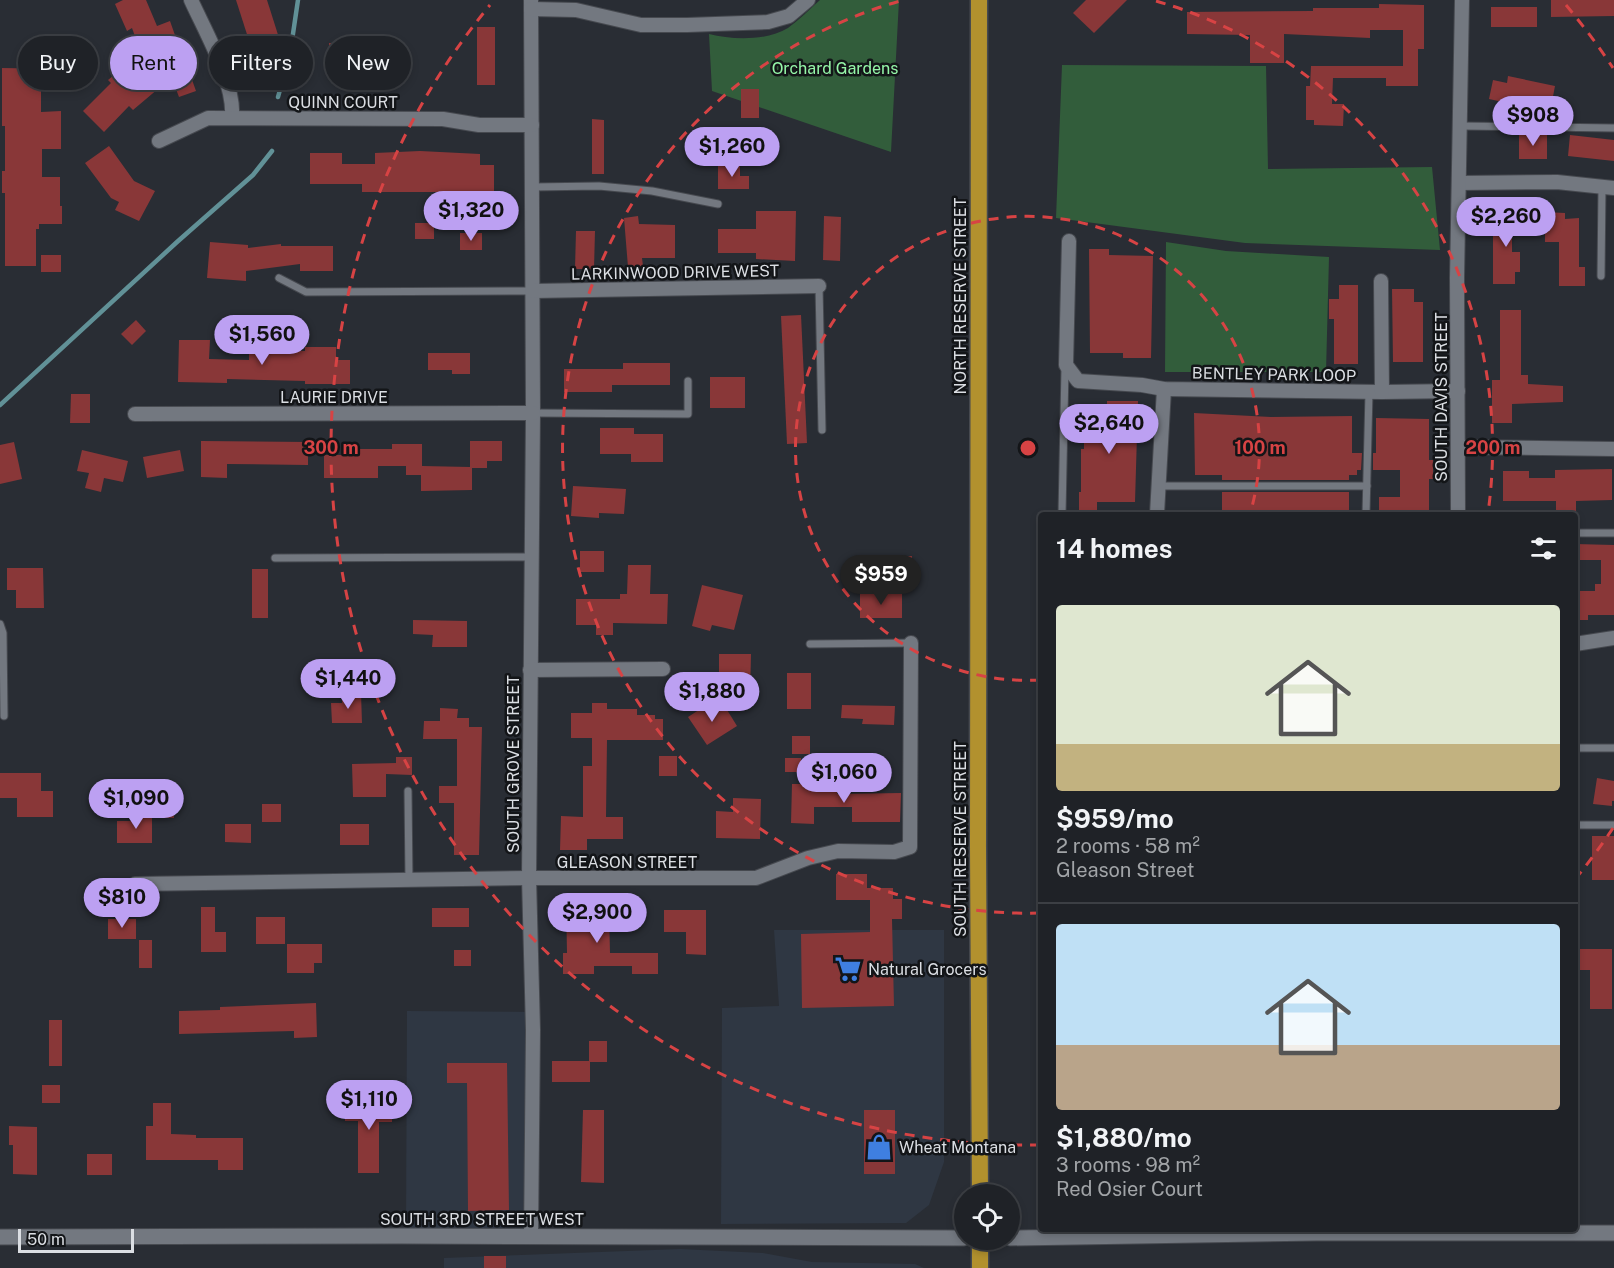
<!DOCTYPE html>
<html lang="en">
<head>
<meta charset="utf-8">
<style>
	body { margin:0; font-family:"Public Sans",sans-serif; background:#272a2f; color:#f1f3f6; height:100vh; display:flex; flex-direction:column; font-size:22px; white-space:nowrap }
	* { box-sizing:border-box; margin:0 }
	p { font-size:20px; color:#a1a4a7 }
	.icon { flex:none; width:33px; height:33px; fill:none; stroke:currentColor; stroke-width:2; stroke-linecap:round; stroke-linejoin:round }
	.map { position:relative; flex:1; overflow:hidden }
	.sheet { position:absolute; left:1038px; top:512px; width:540px; height:720px; display:flex; flex-direction:column; background:#1f2227; border-radius:6px; box-shadow:0 3px 9px #0003,0 0 0 2px #3c3f44 }
	.sheet>* { flex:none }
	.guide { position:absolute; left:18px; top:36px; width:570px; height:54px; display:flex; gap:12px }
	.buttons { position:absolute; left:954px; top:1184px; display:grid; gap:12px }
	.buttons a { display:grid; place-items:center; width:66px; height:66px; border-radius:50%; background:#1f2227; box-shadow:0 3px 9px #0003,0 0 0 2px #3c3f44; font-size:30px }
	.scale { position:absolute; left:18px; bottom:15px; width:116px; box-sizing:border-box; padding-left:6px; border:3px solid #dbdee3; border-top:0; font-size:16px; line-height:21px; white-space:nowrap; color:#dbdee3; -webkit-text-stroke:4px #131518; paint-order:stroke }
	.price { position:absolute; translate:-50% -51px; padding:0 14px; border-radius:21px; background:#bca0f2; color:#111; font-size:20px; line-height:39px; filter:drop-shadow(0 2px 3px #0008) }
	.price::after { content:''; position:absolute; left:50%; top:36px; width:18px; height:14px; margin-left:-9px; background:inherit; clip-path:polygon(0 0,100% 0,50% 100%) }
	.price.active { background:#222; color:#fff }
	ul { padding:0; list-style:none }
	li { display:grid; align-content:center; gap:12px; height:318px; padding:0 18px }
	li+li { border-top:2px solid #3c3f44 }
	li span { display:grid; place-items:center; height:186px; border-radius:6px; color:#555 }
	li>.icon { margin-inline-start:auto }
	span .icon { width:108px; height:108px; fill:#fffc; stroke-width:1 }
	li b { font-size:26px }
	h2 { display:flex; justify-content:space-between; align-items:center; height:72px; padding:0 18px; font-size:26px }
	.tag { padding:0 21px; border-radius:27px; background:#1f2227; box-shadow:0 3px 9px #0003,0 0 0 2px #3c3f44; font-size:21px; line-height:54px }
	.tag.active { background:#bca0f2; color:#111 }
	.map>svg:first-child { display:block }
	.built { fill:#2f3743 }
	.green { fill:#325d3b }
	.lines { fill:none; stroke-linecap:round; stroke-linejoin:round }
	.stream { stroke:#619197; stroke-width:4.5 }
	.building { fill:#893738 }
	.service-casing { stroke:#46494f; stroke-width:9 }
	.minor-casing { stroke:#46494f; stroke-width:16 }
	.tertiary-casing { stroke:#46494f; stroke-width:17 }
	.secondary-casing { stroke:#46494f; stroke-width:17 }
	.trunk-casing { stroke:#46494f; stroke-width:19 }
	.service { stroke:#737880; stroke-width:7 }
	.minor { stroke:#737880; stroke-width:14 }
	.tertiary { stroke:#737880; stroke-width:15 }
	.secondary { stroke:#737880; stroke-width:15 }
	.trunk { stroke:#b2912e; stroke-width:16 }
	.ring { fill:none; stroke:#d74344; stroke-width:3; stroke-dasharray:10 8 }
	.labels { text-anchor:middle; stroke-width:5; stroke-linejoin:round; paint-order:stroke }
	.park-label { font-size:16px; fill:#95f6a8; stroke:#131518 }
	.street-label { font-size:16px; fill:#dbdee3; stroke:#131518 }
	.poi-label { font-size:16px; fill:#dbdee3; stroke:#131518; text-anchor:start }
	.centre { fill:#d74344; stroke:#131518; stroke-width:3 }
	.ring-label { font-size:18px; text-anchor:middle; font-weight:bold; fill:#d74344; stroke:#131518; stroke-width:5; stroke-linejoin:round; paint-order:stroke }
</style>
</head>
<body>
<div class="map">
<svg width="1614" height="1268" viewBox="0 0 1614 1268">
	<rect width="100%" height="100%" fill="#292d34"/>
	<g class="built">
		<polygon points="774,930 944,930 944,1162 929,1205 906,1223 721,1224 722,1008 779,1006"/>
		<polygon points="407,1011 538,1012 537,1229 406,1229"/>
		<polygon points="680,1249 763,1253 812,1262 915,1264 924,1268 444,1268 444,1258"/>
	</g>
	<g class="green">
		<path d="M820,0H899L891,152L712,91L709,34C732,40 767,41 788,28C799,20 810,9 820,0Z"/>
		<polygon points="1062,65 1266,66 1268,169 1432,167 1440,250 1245,243 1056,218"/>
		<polygon points="1166,242 1226,251 1329,257 1326,372 1165,372"/>
	</g>
	<g class="lines">
		<g class="stream">
			<polyline points="278,97 290,54 298,0"/>
			<polyline points="0,405 177,242 253,175 272,151"/>
		</g>
	</g>
	<g class="building">
		<polygon points="123,0 146,0 157,26 170,21 183,58 190,55 196,72 190,74 196,91 179,97 176,89 169,92 165,83 133,110 129,106 104,132 83,111 111,83 108,80 141,53 132,28 127,31 115,4"/>
		<polygon points="236,0 267,0 280,41 252,50"/>
		<polygon points="1086,0 1127,0 1094,33 1073,13"/>
		<polygon points="1551,0 1614,0 1614,16 1551,17"/>
		<polygon points="1379,4 1424,5 1424,49 1418,49 1418,86 1386,86 1386,78 1333,78 1332,104 1344,104 1343,126 1314,125 1314,120 1306,120 1306,86 1310,86 1311,66 1403,66 1403,30 1370,30 1370,38 1284,34 1284,63 1250,63 1250,35 1187,34 1187,12 1313,11 1313,8 1379,8"/>
		<rect x="1491" y="7" width="46" height="20"/>
		<rect x="477" y="27" width="18" height="58"/>
		<rect x="329" y="43" width="29" height="21"/>
		<polygon points="370,60 393,61 392,87 369,86"/>
		<polygon points="2,68 61,69 61,90 55,84 41,84 41,112 61,111 61,149 42,149 42,177 60,177 60,206 62,206 62,224 39,224 39,229 36,229 36,266 5,266 5,193 2,193 2,171 5,171 5,126 2,126"/>
		<polygon points="1508,76 1555,86 1550,112 1489,99 1493,80 1507,83"/>
		<rect x="741" y="89" width="18" height="29"/>
		<polygon points="592,119 604,120 604,174 592,174"/>
		<rect x="1519" y="135" width="28" height="24"/>
		<polygon points="1570,135 1614,140 1614,161 1568,156"/>
		<polygon points="109,146 134,181 155,191 139,221 115,210 119,202 111,198 85,163"/>
		<polygon points="420,151 480,154 480,165 494,165 494,192 362,192 362,184 310,184 310,153 342,153 342,164 375,164 375,153"/>
		<polygon points="718,165 740,165 740,176 749,176 749,189 718,189"/>
		<polygon points="1503,206 1521,206 1521,223 1512,223 1512,252 1520,252 1520,272 1515,272 1515,284 1493,284 1493,222 1503,222"/>
		<polygon points="756,211 796,211 795,261 756,259 756,253 718,253 718,229 756,229"/>
		<polygon points="1545,212 1565,213 1565,219 1579,218 1579,267 1585,267 1585,286 1559,286 1559,242 1545,242"/>
		<polygon points="638,216 639,224 675,225 675,258 642,258 643,266 628,267 624,218"/>
		<polygon points="824,216 841,217 840,261 823,260"/>
		<rect x="415" y="223" width="19" height="16"/>
		<polygon points="576,231 595,231 594,269 575,269"/>
		<rect x="460" y="233" width="22" height="17"/>
		<polygon points="210,242 248,245 248,248 281,244 281,246 333,246 333,271 300,271 300,264 246,271 246,281 207,278"/>
		<polygon points="1089,249 1109,249 1109,255 1153,256 1151,358 1123,358 1123,353 1090,353"/>
		<rect x="41" y="255" width="20" height="17"/>
		<polygon points="1339,285 1358,285 1358,364 1334,364 1334,319 1329,319 1329,299 1339,299"/>
		<polygon points="1392,289 1414,289 1414,302 1423,302 1423,362 1393,362"/>
		<polygon points="1500,310 1521,310 1521,375 1528,375 1528,384 1563,386 1563,402 1512,404 1512,423 1492,423 1492,380 1500,380"/>
		<polygon points="801,315 807,443 787,444 781,316"/>
		<polygon points="136,320 146,331 132,345 121,334"/>
		<polygon points="179,340 210,340 209,359 249,360 249,350 305,351 305,347 336,347 336,360 350,360 350,384 305,384 305,381 227,379 227,383 178,382"/>
		<polygon points="428,353 470,353 470,374 452,374 452,370 428,370"/>
		<polygon points="623,363 670,363 670,385 612,385 612,392 564,392 564,369 623,369"/>
		<rect x="710" y="377" width="35" height="31"/>
		<polygon points="71,394 90,394 90,423 70,423"/>
		<polygon points="1107,401 1138,401 1135,502 1097,502 1097,514 1079,514 1079,492 1081,492 1081,449 1084,449 1084,404 1107,404"/>
		<polygon points="1194,413 1271,417 1352,416 1352,453 1362,453 1361,470 1357,470 1357,475 1349,475 1349,480 1222,480 1222,475 1195,475"/>
		<polygon points="1376,418 1429,419 1429,460 1433,460 1433,479 1429,479 1429,514 1379,514 1379,497 1400,497 1400,470 1373,470 1373,453 1376,453"/>
		<polygon points="600,428 634,428 634,434 663,434 663,462 631,462 631,454 600,454"/>
		<polygon points="201,441 308,442 308,465 227,464 227,478 201,477"/>
		<polygon points="470,441 502,441 502,461 487,461 487,468 472,468 472,490 421,491 421,475 406,475 406,466 378,466 378,478 324,478 324,455 356,455 356,449 392,449 392,444 422,444 422,466 470,467"/>
		<polygon points="14,442 22,479 0,484 0,445"/>
		<polygon points="82,450 128,461 123,482 104,478 101,492 85,488 89,473 77,471"/>
		<polygon points="180,450 184,471 147,478 143,457"/>
		<polygon points="1612,469 1612,500 1576,501 1576,514 1556,514 1556,501 1503,501 1503,471 1529,471 1529,478 1555,478 1555,470"/>
		<polygon points="573,486 626,489 624,514 599,513 599,518 571,516"/>
		<rect x="1222" y="492" width="127" height="22"/>
		<polygon points="1575,544 1614,545 1614,615 1588,615 1588,620 1575,620 1575,591 1595,591 1595,584 1601,584 1601,560 1575,560"/>
		<rect x="580" y="551" width="24" height="21"/>
		<rect x="894" y="556" width="18" height="23"/>
		<polygon points="628,565 651,565 650,594 668,594 667,624 613,623 613,635 596,635 596,625 576,625 576,599 620,599 620,594 627,594"/>
		<polygon points="7,568 43,568 44,608 16,608 16,590 7,590"/>
		<rect x="252" y="569" width="16" height="49"/>
		<polygon points="702,585 743,595 734,630 712,625 710,631 692,626"/>
		<rect x="860" y="594" width="42" height="24"/>
		<polygon points="413,620 467,621 467,647 432,647 433,635 413,634"/>
		<polygon points="719,654 751,654 750,697 726,697 726,674 719,674"/>
		<rect x="787" y="673" width="24" height="36"/>
		<polygon points="361,693 362,723 332,723 331,703 342,703 342,694"/>
		<polygon points="592,703 607,703 607,709 637,709 637,715 655,715 655,719 663,719 663,740 607,740 606,817 623,817 623,839 587,839 587,850 560,850 561,816 583,817 583,766 592,766 592,738 571,738 571,713 592,713"/>
		<polygon points="724,705 737,726 707,745 688,717 705,706 710,714"/>
		<polygon points="842,705 895,706 894,725 862,724 863,719 841,718"/>
		<polygon points="440,708 458,709 457,718 469,718 469,727 482,727 479,855 454,855 454,803 439,803 439,786 457,786 457,739 423,739 424,721 440,721"/>
		<rect x="792" y="736" width="18" height="18"/>
		<rect x="659" y="756" width="18" height="20"/>
		<polygon points="396,757 412,757 412,775 386,774 386,797 353,797 352,764 396,763"/>
		<rect x="785" y="758" width="16" height="14"/>
		<polygon points="0,773 41,773 41,791 53,791 53,817 17,817 17,798 0,798"/>
		<polygon points="1597,778 1614,781 1614,801 1612,801 1612,806 1593,804"/>
		<polygon points="792,784 837,784 837,794 901,793 900,822 852,822 852,807 814,807 814,824 791,823"/>
		<rect x="153" y="795" width="21" height="23"/>
		<polygon points="733,798 761,799 760,839 716,838 716,811 733,812"/>
		<rect x="262" y="804" width="19" height="18"/>
		<polygon points="139,812 152,812 152,843 117,843 117,821 139,821"/>
		<polygon points="225,824 251,824 251,843 225,842"/>
		<rect x="340" y="824" width="29" height="21"/>
		<rect x="1592" y="836" width="22" height="44"/>
		<polygon points="836,874 867,874 867,888 893,888 893,899 902,899 902,919 892,919 894,1006 802,1008 801,934 870,932 870,900 836,900"/>
		<polygon points="566,901 592,901 592,913 609,912 610,953 658,953 658,974 632,974 632,966 594,966 594,974 563,974 563,953 567,953"/>
		<polygon points="201,907 215,907 215,932 226,932 226,952 201,952"/>
		<rect x="432" y="908" width="37" height="19"/>
		<polygon points="664,910 706,910 706,955 686,954 686,932 664,932"/>
		<rect x="256" y="917" width="29" height="27"/>
		<rect x="108" y="919" width="28" height="20"/>
		<rect x="139" y="940" width="13" height="28"/>
		<polygon points="287,944 322,944 322,963 314,963 314,973 287,973"/>
		<polygon points="1575,949 1612,949 1612,1009 1590,1009 1590,970 1575,970"/>
		<rect x="454" y="950" width="17" height="16"/>
		<polygon points="316,1003 317,1037 294,1038 294,1031 179,1034 179,1011 220,1010 220,1007"/>
		<rect x="49" y="1020" width="13" height="46"/>
		<polygon points="589,1041 607,1041 607,1062 590,1062 590,1082 552,1082 552,1061 589,1061"/>
		<polygon points="447,1063 507,1063 509,1210 468,1211 467,1083 447,1083"/>
		<rect x="42" y="1085" width="18" height="18"/>
		<polygon points="373,1100 392,1100 392,1122 379,1122 379,1173 358,1173 358,1121 345,1121 345,1104 373,1104"/>
		<polygon points="153,1103 171,1103 171,1134 196,1135 196,1138 243,1138 243,1170 218,1170 218,1160 146,1160 146,1126 153,1126"/>
		<polygon points="583,1110 604,1110 604,1183 581,1182"/>
		<rect x="864" y="1110" width="31" height="64"/>
		<polygon points="9,1126 37,1127 37,1175 13,1174 13,1145 9,1145"/>
		<rect x="87" y="1154" width="25" height="21"/>
		<rect x="484" y="1256" width="22" height="12"/>
	</g>
	<g class="lines">
		<g class="service-casing">
			<g id="service">
				<polyline points="1461,126 1614,128"/>
				<polyline points="533,187 599,186 652,191 718,204"/>
				<polyline points="1601,276 1602,187"/>
				<polyline points="279,278 306,292 532,291"/>
				<polyline points="819,286 822,430"/>
				<polyline points="533,413 688,414 688,381"/>
				<polyline points="1159,486 1367,486"/>
				<polyline points="1062,514 1065,368"/>
				<polyline points="1366,514 1369,392"/>
				<polyline points="1575,533 1614,533"/>
				<polyline points="275,558 533,557"/>
				<polyline points="0,624 3,633 4,716"/>
				<polyline points="810,644 911,643"/>
				<polyline points="1575,748 1614,748"/>
				<polyline points="408,791 409,881"/>
				<polyline points="1575,825 1614,825"/>
			</g>
		</g>
		<g class="minor-casing">
			<g id="minor">
				<path d="M191,0C206,33 235,83 232,118"/>
				<polyline points="531,0 533,413 529,878 533,1030 531,1237"/>
				<polyline points="531,9 576,10 641,25 687,25 768,22 789,16 808,0"/>
				<polyline points="159,141 208,118 443,119 479,125 532,125"/>
				<polyline points="1459,183 1557,182 1614,188"/>
				<polyline points="1069,241 1066,365 1078,381 1142,385 1164,389 1382,392 1458,391"/>
				<polyline points="1381,281 1382,392"/>
				<polyline points="532,291 819,286"/>
				<polyline points="135,414 533,413"/>
				<polyline points="1458,447 1614,449"/>
				<polyline points="1157,514 1164,389"/>
				<polyline points="1458,514 1457,278 1462,0"/>
				<polyline points="1575,644 1614,638"/>
				<polyline points="530,670 663,669"/>
				<polyline points="135,884 529,878 756,878 808,858 838,851 894,852 910,847 911,643"/>
			</g>
		</g>
		<g class="tertiary-casing">
			<polyline id="tertiary" points="0,1237 401,1236 964,1238"/>
		</g>
		<g class="secondary-casing">
			<polyline id="secondary" points="1010,1238 1316,1233 1614,1233"/>
		</g>
		<g class="trunk-casing">
			<g id="trunk">
				<polyline points="979,0 978,847 980,1194"/>
				<polyline points="980,1268 980,1239"/>
			</g>
		</g>
		<use href="#service" class="service"/>
		<use href="#minor" class="minor"/>
		<use href="#tertiary" class="tertiary"/>
		<use href="#secondary" class="secondary"/>
		<use href="#trunk" class="trunk"/>
	</g>
	<g class="ring">
		<path d="M1040 680A232 232 0 1 1 1250 514"/>
		<path d="M1040 913A465 465 0 0 1 900 1M1156 1A465 465 0 0 1 1488 513"/>
		<path d="M1613 828A697 697 0 0 1 1577 877M1040 1145A697 697 0 0 1 490 5M1566 5A697 697 0 0 1 1613 68"/>
	</g>
	<defs>
		<g id="supermarket-bare" transform="scale(2.07)"><path d="M-6-5.5h2.5l.6 2H6L4.5 2H-2.5L-4.4-4H-6ZM-1.5 3.2a1.3 1.3 0 1 0 .1 0ZM3 3.2a1.3 1.3 0 1 0 .1 0Z" fill="#3f7fe0" stroke="#131518" stroke-width="2.5" paint-order="stroke"/></g>
		<g id="shop-bare" transform="scale(2.07)"><path d="M-5-2.5h2.3a2.7 3.5 0 0 1 5.4 0H5L5.5 6h-11ZM-1.5-2.5h3a1.5 2.3 0 0 0-3 0Z" fill="#3f7fe0" stroke="#131518" stroke-width="2.5" paint-order="stroke"/></g>
	</defs>
	<g fill-rule="evenodd">
		<use href="#supermarket-bare" x="848" y="969"/>
		<use href="#shop-bare" x="879" y="1147"/>
	</g>
	<g class="labels">
		<g class="park-label">
			<text x="835" y="74">Orchard Gardens</text>
		</g>
		<g class="street-label">
			<text x="343" y="108">QUINN COURT</text>
			<text transform="translate(675 272) rotate(-1)" y="6">LARKINWOOD DRIVE WEST</text>
			<text transform="translate(960 296) rotate(-90)" y="6">NORTH RESERVE STREET</text>
			<text transform="translate(1274 374) rotate(1)" y="6">BENTLEY PARK LOOP</text>
			<text x="334" y="403">LAURIE DRIVE</text>
			<text transform="translate(1441 397) rotate(-90)" y="6">SOUTH DAVIS STREET</text>
			<text transform="translate(513 764) rotate(-90)" y="6">SOUTH GROVE STREET</text>
			<text transform="translate(960 839) rotate(-90)" y="6">SOUTH RESERVE STREET</text>
			<text x="627" y="868">GLEASON STREET</text>
			<text x="482" y="1225">SOUTH 3RD STREET WEST</text>
		</g>
		<g class="poi-label">
			<text x="868" y="975">Natural Grocers</text>
			<text x="899" y="1153">Wheat Montana</text>
		</g>
	</g>
	<circle cx="1028" cy="448" r="9" class="centre"/>
	<g class="ring-label">
		<text x="1260" y="454">100 m</text>
		<text x="1493" y="454">200 m</text>
		<text x="331" y="454">300 m</text>
	</g>
</svg>
<div class="buttons">
<a><svg class="icon" aria-label="locate" viewBox="0 0 24 24"><circle cx="12" cy="12" r="6"/><path d="M12 2v4M12 18v4M2 12h4M18 12h4"/></svg></a>
</div>
<div class="scale">50 m</div>
<b class="price" style="left:1533px;top:147px">$908</b>
<b class="price" style="left:732px;top:178px">$1,260</b>
<b class="price" style="left:471px;top:242px">$1,320</b>
<b class="price" style="left:1506px;top:248px">$2,260</b>
<b class="price" style="left:262px;top:366px">$1,560</b>
<b class="price" style="left:1109px;top:455px">$2,640</b>
<b class="price active" style="left:881px;top:606px">$959</b>
<b class="price" style="left:348px;top:710px">$1,440</b>
<b class="price" style="left:712px;top:723px">$1,880</b>
<b class="price" style="left:844px;top:804px">$1,060</b>
<b class="price" style="left:136px;top:830px">$1,090</b>
<b class="price" style="left:122px;top:929px">$810</b>
<b class="price" style="left:597px;top:944px">$2,900</b>
<b class="price" style="left:369px;top:1131px">$1,110</b>
<div class="guide">
<a class="tag">Buy</a>
<a class="tag active">Rent</a>
<a class="tag">Filters</a>
<a class="tag">New</a>
</div>
<section class="sheet">
<h2>14 homes<svg class="icon" aria-label="filters" viewBox="0 0 24 24"><path d="M4 7h16M4 17h16"/><circle cx="9" cy="7" r="2"/><circle cx="15" cy="17" r="2"/></svg></h2>
<ul>
<li><span style="background:linear-gradient(#dfe7d0 75%,#c2b280 0)"><svg class="icon" aria-label="home" viewBox="0 0 24 24"><path d="M3 11l9-7 9 7M6 9v11h12V9"/></svg></span><div><b>$959/mo</b><p>2 rooms · 58 m²</p><p>Gleason Street</p></div></li>
<li><span style="background:linear-gradient(#bfe0f5 65%,#b9a48a 0)"><svg class="icon" aria-label="home" viewBox="0 0 24 24"><path d="M3 11l9-7 9 7M6 9v11h12V9"/></svg></span><div><b>$1,880/mo</b><p>3 rooms · 98 m²</p><p>Red Osier Court</p></div></li>
</ul>
</section>
</div>
</body>
</html>
